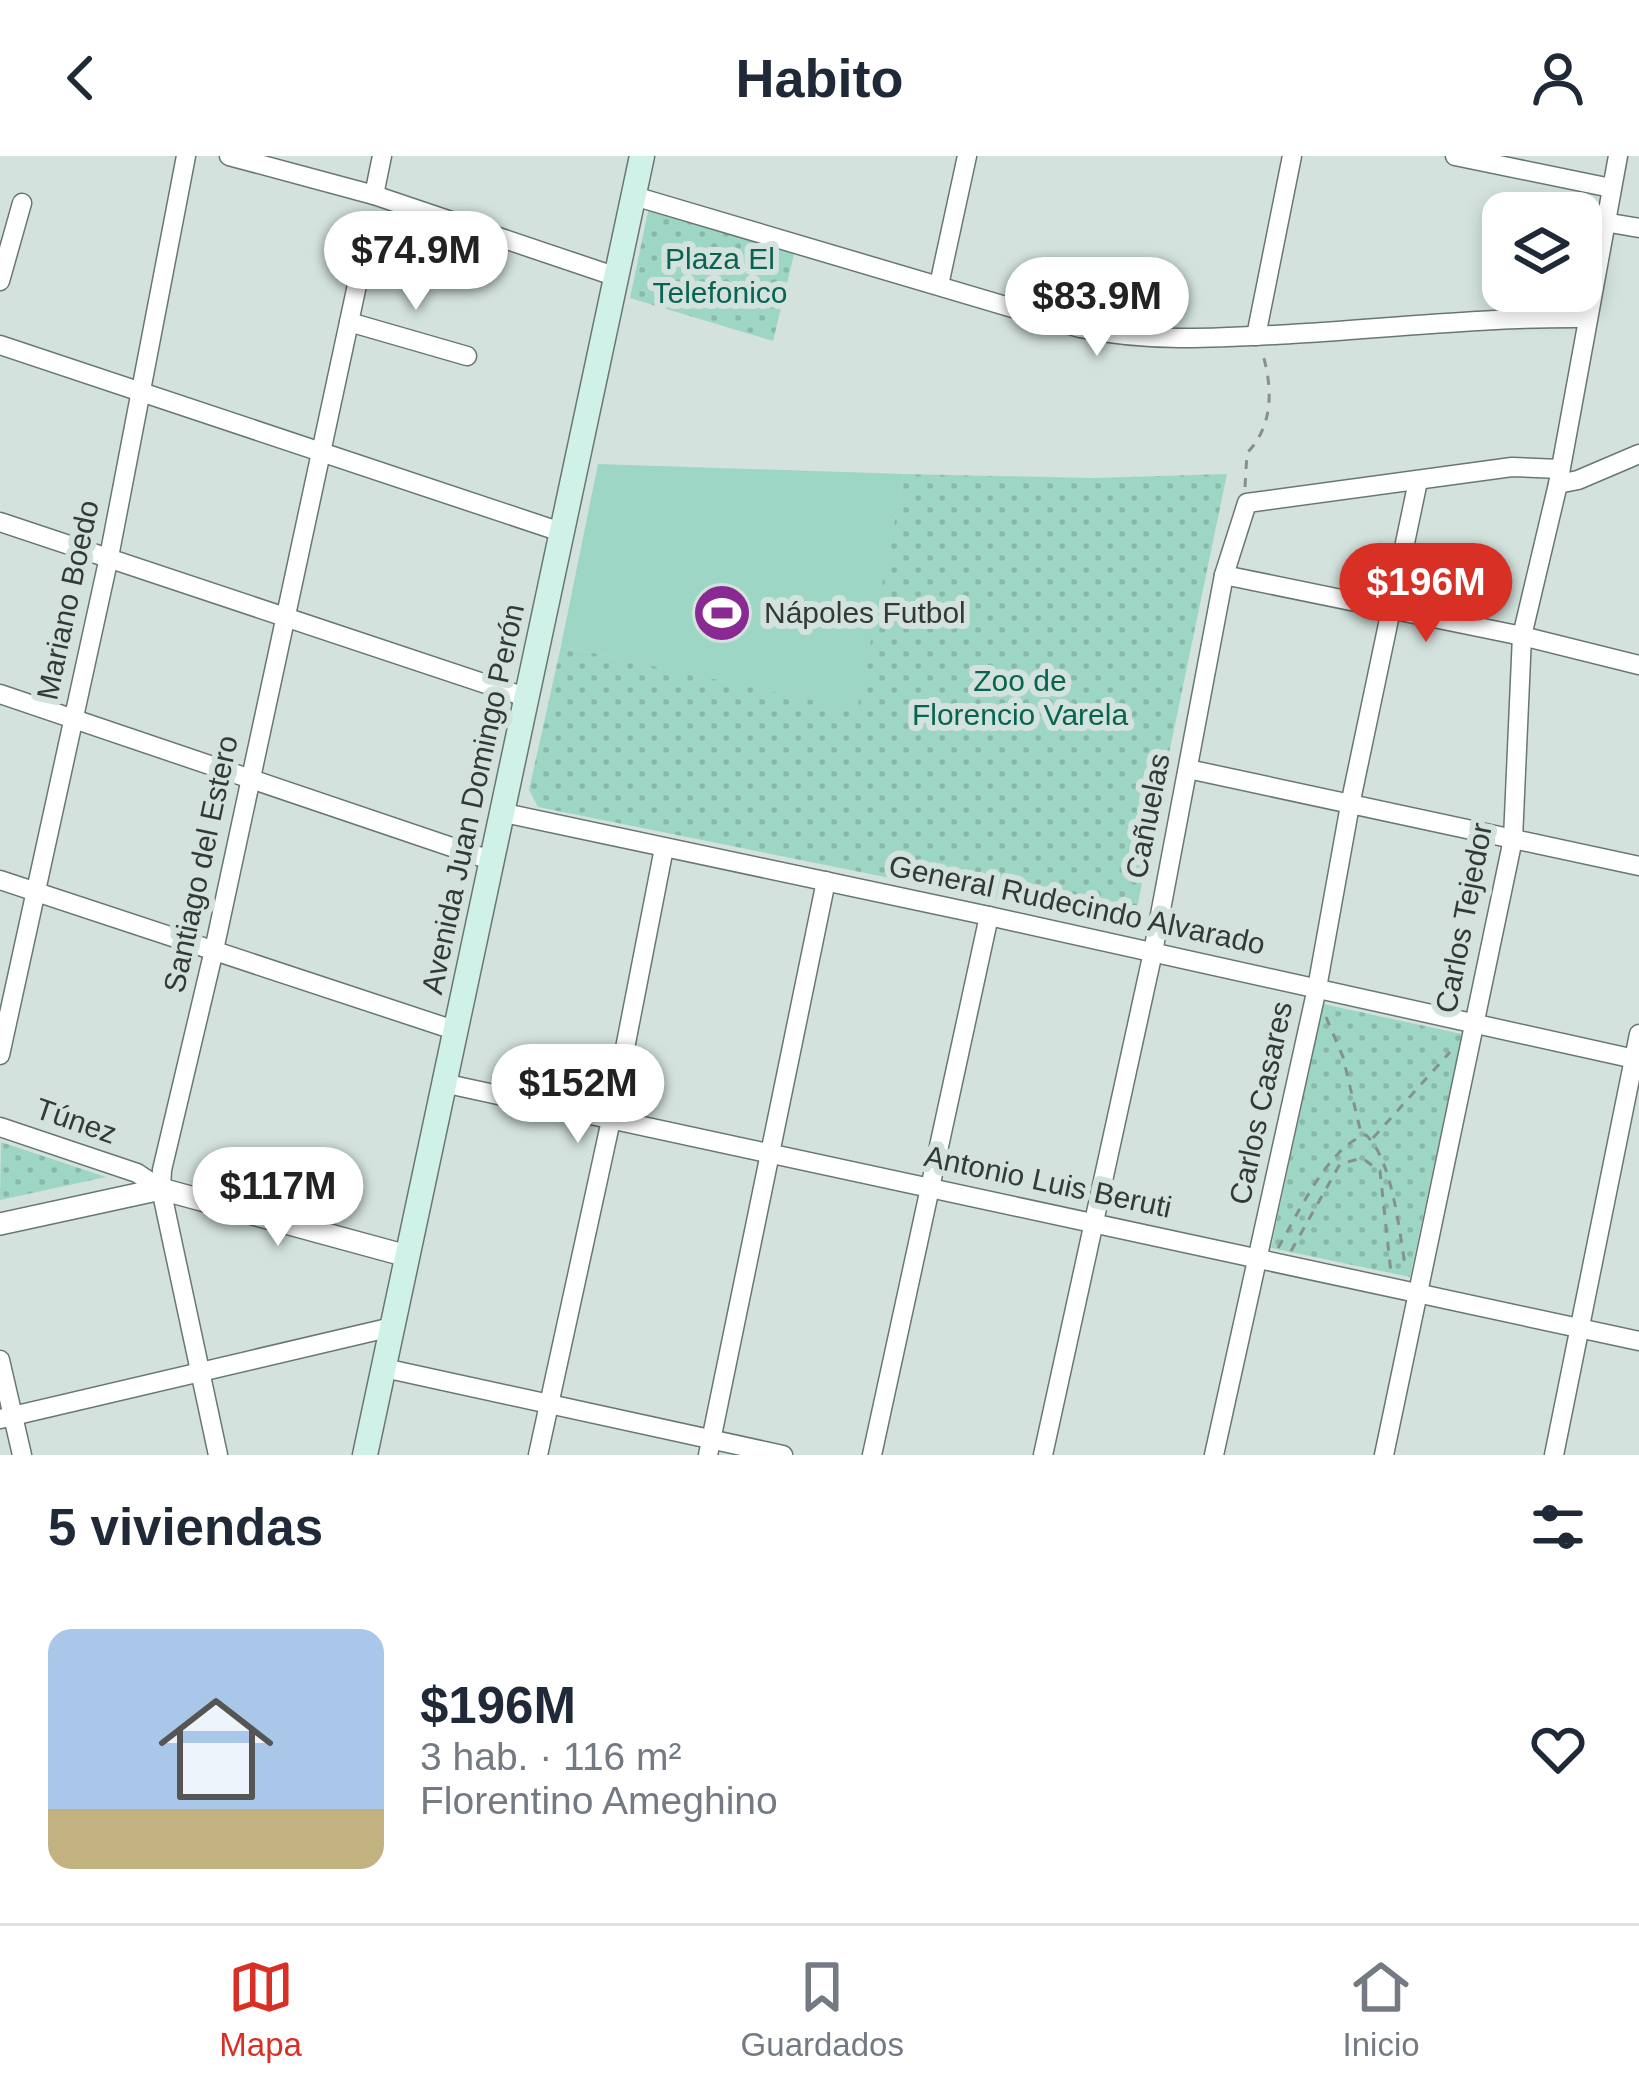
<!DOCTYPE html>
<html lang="es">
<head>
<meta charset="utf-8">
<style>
	body { margin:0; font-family:Arial,sans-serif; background:#f2f2f3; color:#1f2937; height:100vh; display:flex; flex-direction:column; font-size:45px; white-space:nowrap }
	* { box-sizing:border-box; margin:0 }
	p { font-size:39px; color:#747a83 }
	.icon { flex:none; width:66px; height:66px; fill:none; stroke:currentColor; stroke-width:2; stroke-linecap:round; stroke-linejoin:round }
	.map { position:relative; height:1299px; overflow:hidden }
	.sheet { display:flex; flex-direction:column; background:#fff; flex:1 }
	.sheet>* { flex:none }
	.tools { position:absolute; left:1482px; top:36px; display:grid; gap:24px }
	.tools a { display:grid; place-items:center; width:120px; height:120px; border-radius:24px; background:#fff; box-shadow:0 6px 18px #0003; font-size:60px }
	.price { position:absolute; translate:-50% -102px; padding:0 27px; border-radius:42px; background:#fff; color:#222; font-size:39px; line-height:78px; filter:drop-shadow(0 3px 6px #0008) }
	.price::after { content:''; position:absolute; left:50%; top:72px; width:36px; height:27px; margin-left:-18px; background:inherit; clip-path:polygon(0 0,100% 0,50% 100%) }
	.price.current { background:#d93025; color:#fff }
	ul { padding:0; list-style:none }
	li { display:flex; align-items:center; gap:36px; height:300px; padding:0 48px }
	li+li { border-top:3px solid #e0e1e3 }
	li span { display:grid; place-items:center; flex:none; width:336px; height:240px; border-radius:24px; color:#555 }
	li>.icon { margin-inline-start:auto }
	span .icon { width:144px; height:144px; fill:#fffc; stroke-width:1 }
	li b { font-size:51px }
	h2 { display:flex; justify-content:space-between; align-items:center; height:144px; padding:0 48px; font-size:51px }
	header { display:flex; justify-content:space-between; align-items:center; height:156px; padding:0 48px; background:#fff; font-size:54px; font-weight:800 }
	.menu { display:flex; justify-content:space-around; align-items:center; height:168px; border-top:3px solid #e0e1e3; background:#fff; font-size:33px; color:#747a83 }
	.menu a { display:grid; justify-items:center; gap:6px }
	.menu .current { color:#d93025 }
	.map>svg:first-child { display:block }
	.grass { fill:url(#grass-dots) }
	.pitch { fill:#9ed6c5 }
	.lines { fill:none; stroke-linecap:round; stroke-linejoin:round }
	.minor-casing { stroke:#697772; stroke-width:21 }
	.tertiary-casing { stroke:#697772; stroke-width:24 }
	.secondary-casing { stroke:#697772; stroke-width:27 }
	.path { stroke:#86908d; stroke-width:3; stroke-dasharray:9 9; stroke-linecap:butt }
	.minor { stroke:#fff; stroke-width:18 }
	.tertiary { stroke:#fff; stroke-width:21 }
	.secondary { stroke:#d0f1e8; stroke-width:24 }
	.labels { text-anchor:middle; stroke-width:12; stroke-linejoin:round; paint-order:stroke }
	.park-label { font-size:30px; fill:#086351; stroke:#d3e2dd }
	.street-label { font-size:30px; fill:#333937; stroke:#d3e2dd }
	.poi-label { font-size:30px; fill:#333937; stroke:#d3e2dd; text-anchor:start }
</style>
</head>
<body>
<header><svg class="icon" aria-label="back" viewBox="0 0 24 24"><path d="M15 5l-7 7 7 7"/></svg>Habito<svg class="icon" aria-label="person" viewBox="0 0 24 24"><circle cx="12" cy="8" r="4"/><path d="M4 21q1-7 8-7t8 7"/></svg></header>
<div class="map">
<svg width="1639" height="1299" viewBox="0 0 1639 1299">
	<defs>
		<pattern id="grass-dots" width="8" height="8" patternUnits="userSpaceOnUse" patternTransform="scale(3)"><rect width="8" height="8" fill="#9ed6c5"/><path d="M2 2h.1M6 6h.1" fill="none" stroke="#89b8aa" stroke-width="1.8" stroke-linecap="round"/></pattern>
	</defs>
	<rect width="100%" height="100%" fill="#d3e2dd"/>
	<g class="grass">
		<polygon points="649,51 795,94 773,185 630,142"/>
		<polygon points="904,318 1093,322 1227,318 1133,771 538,651 529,634 561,490 856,553"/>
		<polygon points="1323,848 1462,878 1410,1121 1271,1092"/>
		<polygon points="1,986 106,1021 0,1044"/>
	</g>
	<polygon class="pitch" points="598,308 904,318 857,554 561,490"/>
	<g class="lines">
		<g class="minor-casing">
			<g id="minor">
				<polyline points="229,0 374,39 614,120"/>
				<polyline points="1455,0 1611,32"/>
				<polyline points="374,39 382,0"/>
				<path d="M634,40L1080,172C1151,187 1219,182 1291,178C1389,172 1489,161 1587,162"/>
				<polyline points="1604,66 1639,72"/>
				<polyline points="0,125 22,47"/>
				<polyline points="939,129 967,0"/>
				<polyline points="349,166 467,200"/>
				<polyline points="1256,180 1292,0"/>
				<polyline points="0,189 561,376"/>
				<polyline points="1558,328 1578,324 1639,298"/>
				<polyline points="0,366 525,541"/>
				<polyline points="1224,419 1522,480 1639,509"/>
				<polyline points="0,538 490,704"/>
				<polyline points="1188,613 1639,710"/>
				<polyline points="500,656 989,760 1639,904"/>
				<polyline points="0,724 454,874"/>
				<polyline points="0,899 109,401 186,0"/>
				<polyline points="443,927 1639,1185"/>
				<polyline points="0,971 137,1017 161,1033"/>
				<polyline points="0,1204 22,1299"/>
				<polyline points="384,1212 783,1299"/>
				<polyline points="0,1263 392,1171"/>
				<polyline points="218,1299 161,1033 162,1014 214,794 357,129"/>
				<polyline points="538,1299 611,964 664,692"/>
				<polyline points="708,1299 826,725"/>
				<polyline points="872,1299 989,760"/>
				<polyline points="1043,1299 1153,796 1224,419 1247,347 1512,311 1560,313"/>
				<polyline points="1214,1299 1317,832 1350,649 1418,325"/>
				<polyline points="1384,1299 1513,683 1522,480 1558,328 1618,0"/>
				<polyline points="1554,1299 1639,878"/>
			</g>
		</g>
		<g class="tertiary-casing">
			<polyline id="tertiary" points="0,1068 161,1033 407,1100"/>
		</g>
		<g class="secondary-casing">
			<polyline id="secondary" points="365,1299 642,0"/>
		</g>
		<g class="path">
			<path d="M1245,331L1247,297C1273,270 1273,234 1263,199"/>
			<polyline points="1326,861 1343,901 1361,977"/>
			<polyline points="1373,982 1450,896"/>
			<path d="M1278,1092C1297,1060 1329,989 1366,979C1392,1003 1399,1073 1405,1109"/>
			<polyline points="1291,1095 1340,1008 1362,1002 1380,1015 1391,1117"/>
		</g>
		<use href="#minor" class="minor"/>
		<use href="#tertiary" class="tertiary"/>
		<use href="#secondary" class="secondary"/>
	</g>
	<defs>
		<g id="stadium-disc" transform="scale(3)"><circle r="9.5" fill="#892992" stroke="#d3e2dd"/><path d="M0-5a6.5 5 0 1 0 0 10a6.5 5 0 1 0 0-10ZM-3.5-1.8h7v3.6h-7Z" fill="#fff"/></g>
	</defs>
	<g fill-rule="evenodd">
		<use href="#stadium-disc" x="722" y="457"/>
	</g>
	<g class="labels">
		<g class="park-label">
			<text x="720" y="113">Plaza El<tspan x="720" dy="34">Telefonico</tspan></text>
			<text x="1020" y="535">Zoo de<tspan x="1020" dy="34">Florencio Varela</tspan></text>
		</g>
		<g class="street-label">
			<text transform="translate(68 444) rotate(-78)" y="10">Mariano Boedo</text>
			<text transform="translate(473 643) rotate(-78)" y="10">Avenida Juan Domingo Perón</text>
			<text transform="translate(1148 660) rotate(-79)" y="10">Cañuelas</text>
			<text transform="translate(201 708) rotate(-78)" y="10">Santiago del Estero</text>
			<text transform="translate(1077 749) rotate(12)" y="10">General Rudecindo Alvarado</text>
			<text transform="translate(1464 762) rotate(-79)" y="10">Carlos Tejedor</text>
			<text transform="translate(1261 947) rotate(-78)" y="10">Carlos Casares</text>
			<text transform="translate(76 965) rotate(19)" y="10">Túnez</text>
			<text transform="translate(1048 1026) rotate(12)" y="10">Antonio Luis Beruti</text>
		</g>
		<g class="poi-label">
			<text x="764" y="467">Nápoles Futbol</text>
		</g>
	</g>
</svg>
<div class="tools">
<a><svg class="icon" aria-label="layers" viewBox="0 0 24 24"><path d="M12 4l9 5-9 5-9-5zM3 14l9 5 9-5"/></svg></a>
</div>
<b class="price" style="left:416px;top:157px">$74.9M</b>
<b class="price" style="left:1097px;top:203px">$83.9M</b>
<b class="price current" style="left:1426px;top:489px">$196M</b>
<b class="price" style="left:578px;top:990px">$152M</b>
<b class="price" style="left:278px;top:1093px">$117M</b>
</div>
<section class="sheet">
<h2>5 viviendas<svg class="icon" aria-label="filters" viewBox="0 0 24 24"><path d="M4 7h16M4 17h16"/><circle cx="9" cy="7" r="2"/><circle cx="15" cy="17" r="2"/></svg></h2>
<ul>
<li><span style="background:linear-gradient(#a9c7e8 75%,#c2b280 0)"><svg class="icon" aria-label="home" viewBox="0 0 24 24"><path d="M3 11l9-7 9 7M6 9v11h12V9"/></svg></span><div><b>$196M</b><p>3 hab. · 116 m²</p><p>Florentino Ameghino</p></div><svg class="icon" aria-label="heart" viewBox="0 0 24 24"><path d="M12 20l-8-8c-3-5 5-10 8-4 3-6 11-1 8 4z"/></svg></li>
</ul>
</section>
<nav class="menu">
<a class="current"><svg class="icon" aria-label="map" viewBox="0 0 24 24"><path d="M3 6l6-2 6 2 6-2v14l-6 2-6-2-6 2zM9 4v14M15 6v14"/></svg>Mapa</a>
<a><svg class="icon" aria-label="saved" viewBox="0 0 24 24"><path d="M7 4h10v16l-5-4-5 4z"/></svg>Guardados</a>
<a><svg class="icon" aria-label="home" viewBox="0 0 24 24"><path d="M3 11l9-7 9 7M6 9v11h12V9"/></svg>Inicio</a>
</nav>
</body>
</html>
